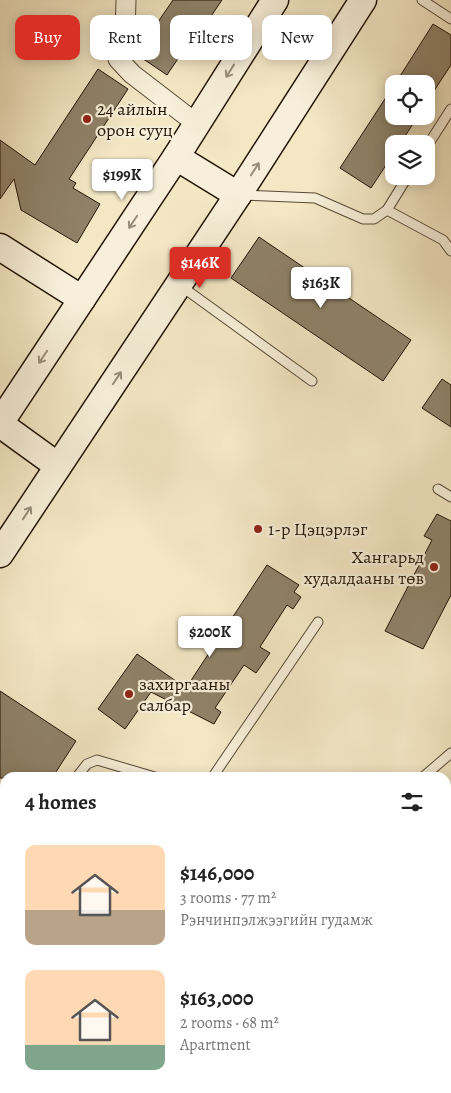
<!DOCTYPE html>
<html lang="en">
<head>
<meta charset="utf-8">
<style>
	body { margin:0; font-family:Alegreya,serif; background:#f6f6f6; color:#222; height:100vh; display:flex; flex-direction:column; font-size:19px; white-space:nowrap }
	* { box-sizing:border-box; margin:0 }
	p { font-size:16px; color:#767676 }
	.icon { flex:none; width:28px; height:28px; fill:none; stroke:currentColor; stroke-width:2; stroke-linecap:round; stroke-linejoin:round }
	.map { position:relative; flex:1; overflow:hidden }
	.details { position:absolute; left:0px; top:772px; width:451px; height:321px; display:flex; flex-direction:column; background:#fff; border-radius:15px 15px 0 0; box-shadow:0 2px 12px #0003 }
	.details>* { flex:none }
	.banner { position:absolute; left:15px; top:15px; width:421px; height:45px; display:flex; gap:10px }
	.buttons { position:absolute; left:385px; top:75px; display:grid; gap:10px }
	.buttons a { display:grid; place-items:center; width:50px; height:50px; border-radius:10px; background:#fff; box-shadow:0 2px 12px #0003; font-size:25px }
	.price { position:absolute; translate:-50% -42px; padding:0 11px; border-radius:5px; background:#fff; color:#222; font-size:16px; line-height:32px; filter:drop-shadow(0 1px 2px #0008) }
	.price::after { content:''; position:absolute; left:50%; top:30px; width:15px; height:11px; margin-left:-8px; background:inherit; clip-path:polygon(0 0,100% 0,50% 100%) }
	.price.on { background:#d93025; color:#fff }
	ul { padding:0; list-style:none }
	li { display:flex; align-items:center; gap:15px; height:125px; padding:0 25px }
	li span { display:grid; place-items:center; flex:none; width:140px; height:100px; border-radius:10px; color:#555 }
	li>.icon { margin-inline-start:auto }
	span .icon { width:60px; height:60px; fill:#fffc; stroke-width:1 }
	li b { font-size:21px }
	h2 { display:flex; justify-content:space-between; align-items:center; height:60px; padding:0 25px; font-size:21px }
	.chip { padding:0 18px; border-radius:10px; background:#fff; box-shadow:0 2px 12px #0003; font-size:18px; line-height:45px }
	.chip.on { background:#d93025; color:#fff }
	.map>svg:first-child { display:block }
	.building { fill:#8f8268; stroke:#231405 }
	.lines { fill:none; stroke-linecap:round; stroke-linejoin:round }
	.lane-casing { stroke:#574935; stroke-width:11 }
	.street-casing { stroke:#574935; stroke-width:21 }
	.secondary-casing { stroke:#231405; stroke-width:29 }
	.lane { stroke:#f7efd9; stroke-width:9 }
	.street { stroke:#f7efd9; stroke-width:19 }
	.secondary { stroke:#f7efd9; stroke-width:26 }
	.oneway { stroke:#988c7a }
	.poi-dot { fill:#8f2418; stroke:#f7efd9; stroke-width:2 }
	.labels { text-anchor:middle; stroke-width:4.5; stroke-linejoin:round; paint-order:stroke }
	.poi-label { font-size:18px; fill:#231405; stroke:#f7efd9; text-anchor:start }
</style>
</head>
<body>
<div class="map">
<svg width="451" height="1093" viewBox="0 0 451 1093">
	<rect width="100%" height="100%" fill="#f3e7c4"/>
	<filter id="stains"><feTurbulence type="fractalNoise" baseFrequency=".004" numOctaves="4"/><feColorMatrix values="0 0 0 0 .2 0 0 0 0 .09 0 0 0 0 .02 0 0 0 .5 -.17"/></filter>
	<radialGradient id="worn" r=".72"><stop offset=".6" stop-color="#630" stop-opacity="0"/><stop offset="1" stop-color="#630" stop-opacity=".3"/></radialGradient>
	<g class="building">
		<polygon points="173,0 222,0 199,34 196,32 167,75 136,54"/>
		<polygon points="433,24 451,35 451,65 426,103 426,84 395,84"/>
		<polygon points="98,69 128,89 69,179 76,183 73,188 100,204 77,243 21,210 14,179 0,199 0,140 35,165"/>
		<polygon points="394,85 394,116 418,116 400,144 394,144 394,153 371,188 340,168"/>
		<polygon points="259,237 411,340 383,381 231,278"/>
		<polygon points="442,379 451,385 451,427 422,408"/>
		<polygon points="437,514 451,521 451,595 423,649 385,631 432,540 424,536"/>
		<polygon points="267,565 299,585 294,592 301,597 293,609 287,605 260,647 270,653 256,673 244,665 215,708 221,712 214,724 151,692 125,729 98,709 137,654 186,688"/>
		<polygon points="0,691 76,741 52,778 0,778"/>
	</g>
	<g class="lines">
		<g class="lane-casing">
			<g id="lane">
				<polyline points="422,0 451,19"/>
				<polyline points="426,148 451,109"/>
				<polyline points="241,195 315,198 363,219 374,219 387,210 408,176"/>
				<polyline points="387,210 443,240 451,251"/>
				<polyline points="181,286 312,381"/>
				<polyline points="438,489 451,497"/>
				<polyline points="76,778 87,764 97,760 158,778"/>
				<polyline points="212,778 318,622"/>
				<polyline points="422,778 451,753"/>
				<polyline points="0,875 5,869"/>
				<polyline points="195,1093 197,1089"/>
			</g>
		</g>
		<g class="street-casing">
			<polyline id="street" points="126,0 125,33 118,43 118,59 132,74 197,124"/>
		</g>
		<g class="secondary-casing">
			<g id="secondary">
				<polyline points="176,157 238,195"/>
				<polyline points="0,247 82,299"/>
				<polyline points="0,423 176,157 275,0"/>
				<polyline points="0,424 58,466"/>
				<polyline points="0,554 238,195 363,0"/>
			</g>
		</g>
		<use href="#lane" class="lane"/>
		<use href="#street" class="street"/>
		<use href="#secondary" class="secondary"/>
	</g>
	<defs><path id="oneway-shaft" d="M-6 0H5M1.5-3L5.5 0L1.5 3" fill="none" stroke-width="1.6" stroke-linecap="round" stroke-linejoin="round" transform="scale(1.25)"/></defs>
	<g class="oneway">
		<use href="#oneway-shaft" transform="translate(230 71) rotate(122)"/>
		<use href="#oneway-shaft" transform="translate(255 169) rotate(-57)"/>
		<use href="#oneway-shaft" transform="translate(133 222) rotate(124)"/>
		<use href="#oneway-shaft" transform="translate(43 357) rotate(124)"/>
		<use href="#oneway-shaft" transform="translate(117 378) rotate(-56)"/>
		<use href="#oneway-shaft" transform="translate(27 513) rotate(-57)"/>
	</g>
	<g class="poi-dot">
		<circle cx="87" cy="119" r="5"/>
		<circle cx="258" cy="529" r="5"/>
		<circle cx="434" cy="567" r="5"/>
		<circle cx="129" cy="694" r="5"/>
	</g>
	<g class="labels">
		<g class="poi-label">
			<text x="97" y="115">24 айлын<tspan x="97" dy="21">орон сууц</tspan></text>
			<text x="268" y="535">1-р Цэцэрлэг</text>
			<text x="424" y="563" text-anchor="end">Хангарьд<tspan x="424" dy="21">худалдааны төв</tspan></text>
			<text x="139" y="690">захиргааны<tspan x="139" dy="21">салбар</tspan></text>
		</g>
	</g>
	<rect width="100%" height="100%" filter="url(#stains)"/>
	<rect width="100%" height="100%" fill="url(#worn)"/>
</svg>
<div class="buttons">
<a><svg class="icon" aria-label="locate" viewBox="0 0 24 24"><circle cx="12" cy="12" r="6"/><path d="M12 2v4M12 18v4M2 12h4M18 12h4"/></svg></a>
<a><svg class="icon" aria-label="layers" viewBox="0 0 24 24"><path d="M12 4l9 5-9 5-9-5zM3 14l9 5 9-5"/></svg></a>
</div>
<b class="price" style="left:122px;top:201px">$199K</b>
<b class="price on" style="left:200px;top:289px">$146K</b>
<b class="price" style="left:321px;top:309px">$163K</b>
<b class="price" style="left:210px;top:658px">$200K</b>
<div class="banner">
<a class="chip on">Buy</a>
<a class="chip">Rent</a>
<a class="chip">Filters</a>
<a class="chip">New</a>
</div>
<section class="details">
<h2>4 homes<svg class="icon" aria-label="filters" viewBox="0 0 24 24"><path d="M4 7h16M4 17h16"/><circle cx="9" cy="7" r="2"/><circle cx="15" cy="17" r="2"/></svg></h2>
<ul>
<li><span style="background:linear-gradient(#ffd9b3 65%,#b9a48a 0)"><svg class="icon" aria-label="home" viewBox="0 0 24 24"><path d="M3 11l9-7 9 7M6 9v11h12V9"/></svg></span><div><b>$146,000</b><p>3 rooms · 77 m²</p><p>Рэнчинпэлжээгийн гудамж</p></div></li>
<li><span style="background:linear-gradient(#ffd9b3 75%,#7fa58c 0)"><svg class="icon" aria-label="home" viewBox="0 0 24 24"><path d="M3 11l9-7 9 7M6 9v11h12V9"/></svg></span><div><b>$163,000</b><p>2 rooms · 68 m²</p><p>Apartment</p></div></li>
</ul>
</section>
</div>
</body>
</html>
